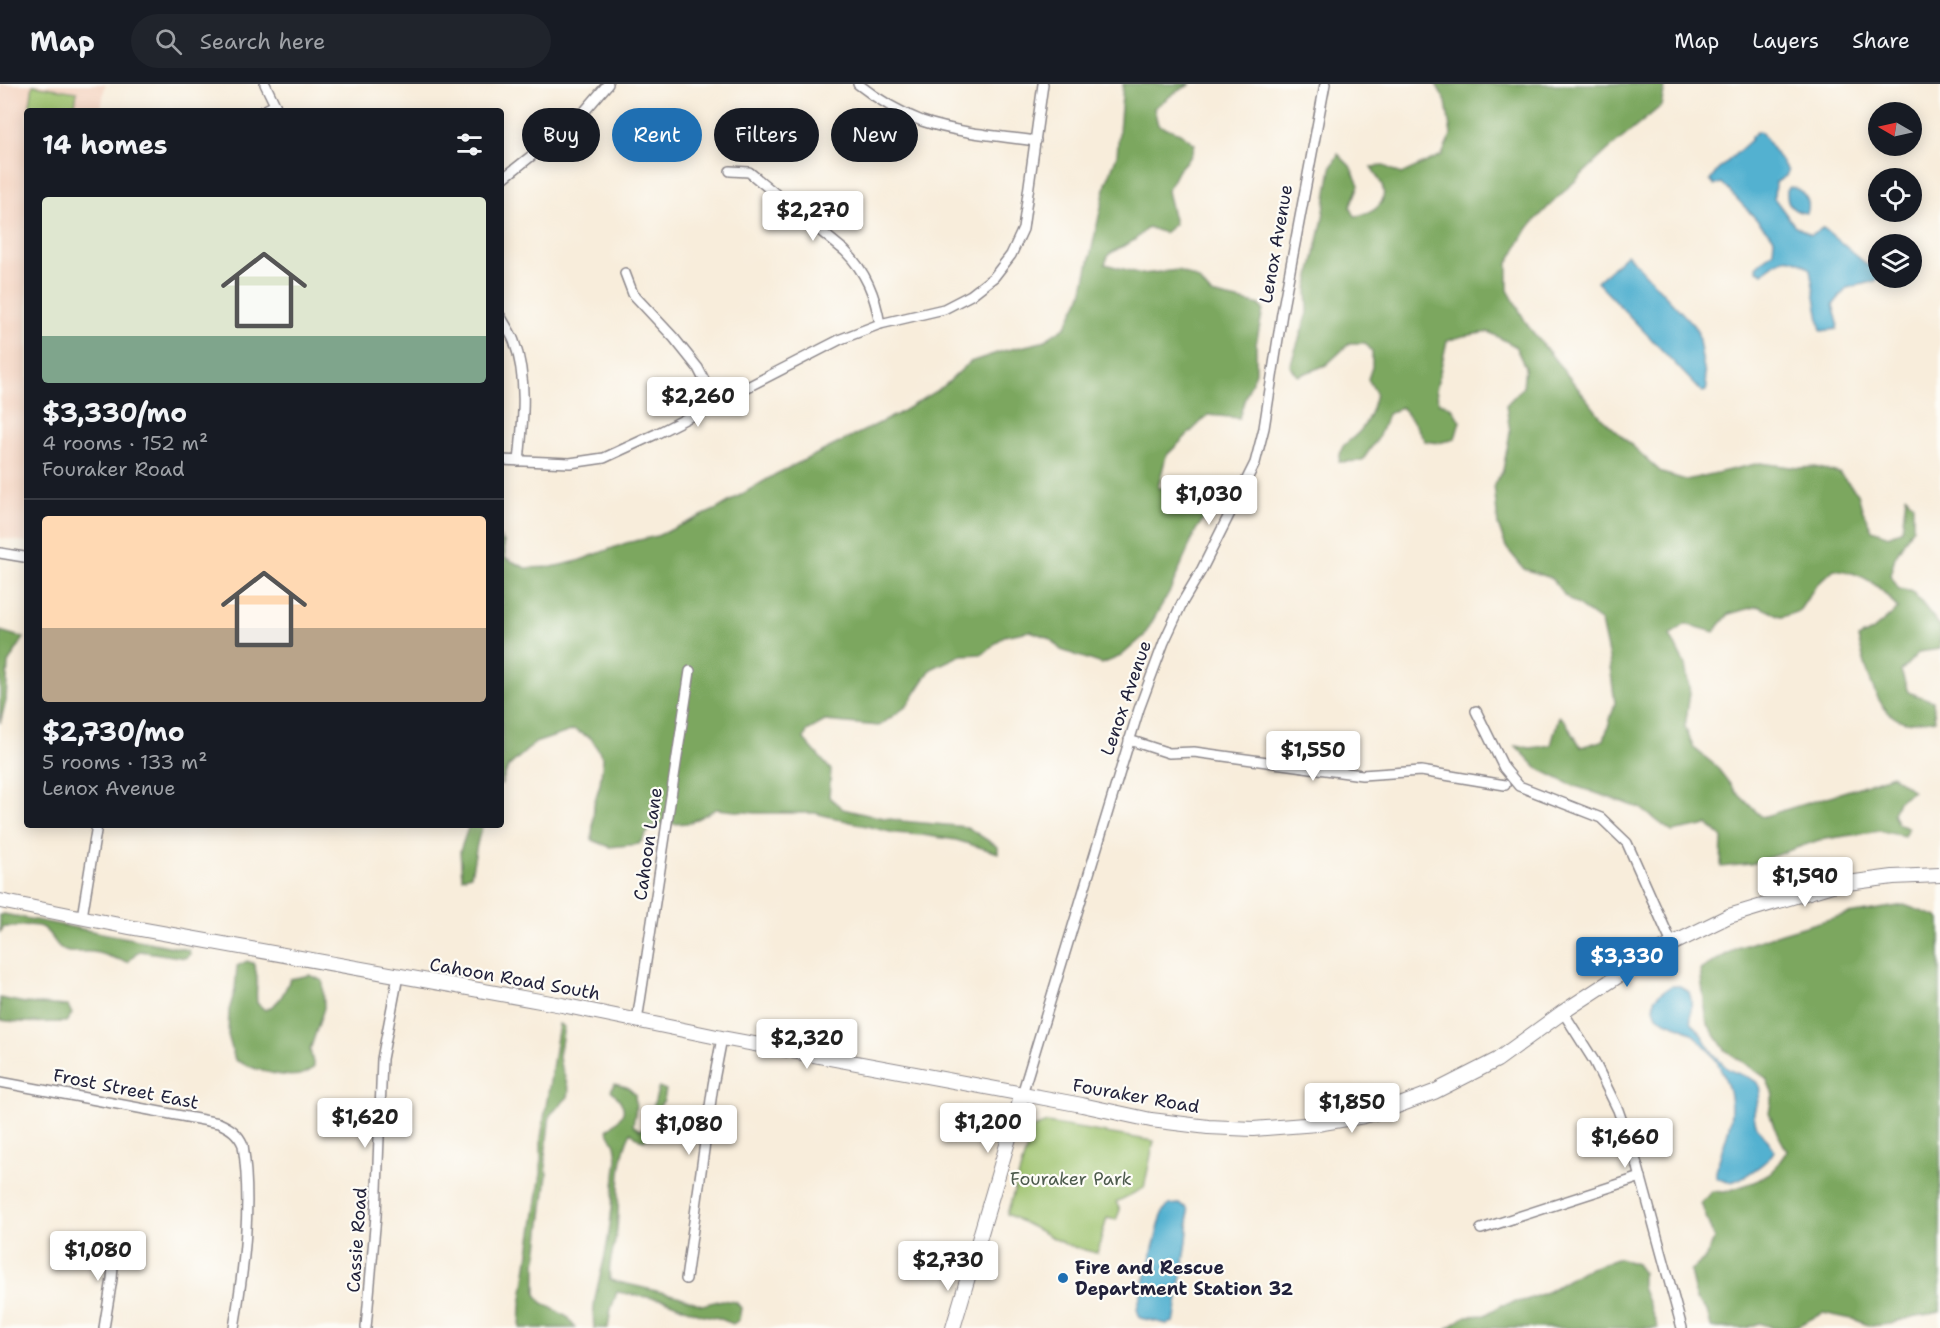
<!DOCTYPE html>
<html lang="en">
<head>
<meta charset="utf-8">
<style>
	body { margin:0; font-family:"Shantell Sans",sans-serif; background:#20242c; color:#f1f3f6; height:100vh; display:flex; flex-direction:column; font-size:22px; white-space:nowrap }
	* { box-sizing:border-box; margin:0 }
	p { font-size:20px; color:#9ea1a6 }
	.icon { flex:none; width:33px; height:33px; fill:none; stroke:currentColor; stroke-width:2; stroke-linecap:round; stroke-linejoin:round }
	.map { position:relative; flex:1; overflow:hidden }
	.details { position:absolute; left:24px; top:24px; width:480px; height:720px; display:flex; flex-direction:column; background:#171b24; border-radius:6px; box-shadow:0 3px 15px #0003 }
	.details>* { flex:none }
	.guide { position:absolute; left:522px; top:24px; width:570px; height:54px; display:flex; gap:12px }
	.needle { width:39px; rotate:279deg }
	.controls { position:absolute; left:1868px; top:18px; display:grid; gap:12px }
	.controls a { display:grid; place-items:center; width:54px; height:54px; border-radius:50%; background:#171b24; box-shadow:0 3px 15px #0003; font-size:30px }
	.price { position:absolute; translate:-50% -51px; padding:0 14px; border-radius:6px; background:#fff; color:#222; font-size:20px; line-height:39px; filter:drop-shadow(0 2px 3px #0008) }
	.price::after { content:''; position:absolute; left:50%; top:36px; width:18px; height:14px; margin-left:-9px; background:inherit; clip-path:polygon(0 0,100% 0,50% 100%) }
	.price.current { background:#1f6fb2; color:#fff }
	ul { padding:0; list-style:none }
	li { display:grid; align-content:center; gap:12px; height:318px; padding:0 18px }
	li+li { border-top:2px solid #363941 }
	li span { display:grid; place-items:center; height:186px; border-radius:6px; color:#555 }
	li>.icon { margin-inline-start:auto }
	span .icon { width:108px; height:108px; fill:#fffc; stroke-width:1 }
	li b { font-size:26px }
	h2 { display:flex; justify-content:space-between; align-items:center; height:72px; padding:0 18px; font-size:26px }
	.tag { padding:0 21px; border-radius:27px; background:#171b24; box-shadow:0 3px 15px #0003; font-size:21px; line-height:54px }
	.tag.current { background:#1f6fb2; color:#fff }
	header { display:flex; align-items:center; gap:36px; box-sizing:border-box; height:84px; padding:0 30px; background:#171b24; border-bottom:2px solid #363941 }
	header strong { font-size:28px }
	nav { display:flex; gap:33px; margin-inline-start:auto; font-size:21px }
	.search { width:420px; height:54px; background:#20242c; display:flex; align-items:center; gap:15px; box-sizing:border-box; padding:0 21px; border-radius:33px; color:#9ea1a6; font-size:22px }
	.map>svg:first-child { display:block }
	.built { fill:#f4d3c0 }
	.green { fill:#9bc16b; stroke:#5e7253; stroke-width:1.5 }
	.forest { fill:#7ca75f; stroke:#4f644d; stroke-width:1.5 }
	.water { fill:#52b1d0; stroke:#3a6a86; stroke-width:1.5 }
	.lines { fill:none; stroke-linecap:round; stroke-linejoin:round }
	.street-casing { stroke:#8d888b; stroke-width:12 }
	.secondary-casing { stroke:#8d888b; stroke-width:16 }
	.street { stroke:#fff; stroke-width:9 }
	.secondary { stroke:#fff; stroke-width:14 }
	.poi-dot { fill:#1f6fb2; stroke:#fdfcf7; stroke-width:2 }
	.labels { text-anchor:middle; stroke-width:4.5; stroke-linejoin:round; paint-order:stroke }
	.street-label { font-size:18px; fill:#22223b; stroke:#fdfcf7 }
	.park-label { font-size:18px; fill:#4c5a4c; stroke:#fdfcf7 }
	.poi-label { font-size:18px; font-weight:bold; fill:#22223b; stroke:#fdfcf7; text-anchor:start }
</style>
</head>
<body>
<header>
<strong>Map</strong>
<div class="search"><svg class="icon" aria-label="search" viewBox="0 0 24 24"><circle cx="10" cy="10" r="6"/><path d="M15 15l6 6"/></svg>Search here</div>
<nav><a>Map</a><a>Layers</a><a>Share</a></nav>
</header>
<div class="map">
<svg width="1940" height="1244" viewBox="0 0 1940 1244">
	<rect width="100%" height="100%" fill="#fdfcf7"/>
	<filter id="ink" filterUnits="userSpaceOnUse"><feTurbulence type="fractalNoise" baseFrequency=".0167" numOctaves="2"/><feDisplacementMap in="SourceGraphic" scale="12" xChannelSelector="R" yChannelSelector="G"/><feConvolveMatrix kernelMatrix="1 2 1 2 8 2 1 2 1" color-interpolation-filters="sRGB"/></filter>
	<filter id="wash" filterUnits="userSpaceOnUse"><feTurbulence type="fractalNoise" baseFrequency=".008" numOctaves="4" result="noise"/><feDisplacementMap in="SourceGraphic" scale="24" xChannelSelector="R" yChannelSelector="G"/><feGaussianBlur stdDeviation="1.35" result="paint"/><feColorMatrix in="noise" values="0 0 0 0 0 0 0 0 0 0 0 0 0 0 0 0 0 1.4 0 .05"/><feComposite in="paint" operator="in"/></filter>
	<g filter="url(#wash)">
		<rect width="100%" height="100%" fill="#f8eddb"/>
		<polygon class="built" points="0,0 105,0 101,27 27,27 27,458 0,454"/>
		<g class="green">
			<polygon points="33,1 77,8 74,27 29,27"/>
			<polygon points="1047,1039 1154,1057 1144,1104 1116,1118 1120,1126 1116,1136 1107,1134 1097,1169 1069,1162 1007,1130 1033,1044"/>
		</g>
		<g class="forest">
			<path d="M1123,0H1191L1176,8L1154,24L1158,41L1180,49L1195,60L1191,72L1178,86L1167,107L1175,140L1164,149L1148,143L1135,156L1109,170L1105,180L1142,190L1178,186L1198,195L1211,210L1260,221L1263,226L1256,260V288L1245,314L1239,334L1208,331L1166,372L1158,404C1180,404 1199,402 1215,418L1196,446L1171,505L1144,552L1121,572L1102,580L1061,566L1049,554L1030,547L1004,552L983,570L961,571L931,585L907,622L879,642L825,637L807,647L804,655L831,686L829,713L843,725L868,731L902,737L967,743L998,763V769L956,756L922,751L894,749L815,729H755L716,725L689,739L653,741L639,760L610,763L592,756L594,720L600,700L603,674L591,654L574,646L535,659L508,683L501,701V454L504,458L505,474L526,484L552,483L578,477L626,459L657,452L717,425L776,390L898,330L944,302L970,278L1003,267L1042,258L1066,242L1082,210L1106,100L1117,71Z"/>
			<path d="M1436,0H1664L1665,4L1661,22L1608,66L1553,118L1528,144L1508,179V206L1528,242L1601,333L1662,389L1686,396L1760,379L1799,384L1815,383L1839,389L1858,410L1862,425L1872,446L1889,452L1902,445L1906,412L1913,420V443L1895,473L1890,491L1899,505L1913,508L1940,542V565L1919,568L1901,587L1908,608L1933,617L1935,636C1926,636 1915,639 1906,638C1875,633 1865,579 1858,554L1872,547L1898,525C1880,501 1864,489 1834,485L1815,503L1799,527L1782,533L1758,522L1729,530L1714,548L1686,540L1670,551L1685,581L1690,609L1685,643L1694,664L1716,682L1736,708L1762,733L1856,704L1892,691L1913,707L1898,717L1893,729L1898,740L1908,744L1904,752L1880,747L1819,756L1751,780L1721,783L1722,753L1708,741L1672,748L1640,724L1569,700L1537,684L1516,662L1531,664L1551,661L1559,632L1565,637L1581,663L1604,656L1615,619L1609,575L1601,538L1565,512L1551,494L1524,485L1506,463L1498,441L1494,400L1503,386L1510,348L1506,321L1523,303L1525,283L1515,262L1489,248L1463,252L1447,257L1436,306L1439,318L1452,324L1460,337L1455,355L1438,359L1425,357L1415,340L1401,323L1388,330L1378,354L1362,377L1339,378C1342,355 1345,363 1359,348C1369,337 1373,323 1376,309L1368,295L1372,283V267L1365,259H1350L1326,281L1298,292L1290,282L1308,228L1307,205L1322,139L1331,84L1338,70L1350,82L1359,101L1350,123L1355,132C1368,131 1387,123 1383,105C1382,98 1375,89 1371,83L1384,82L1401,90L1442,71L1451,51L1446,18Z"/>
			<polygon points="0,547 24,554 8,579 6,617 0,639"/>
			<path d="M469,741H483C476,756 475,774 471,791L462,794L460,767Z"/>
			<polygon points="1904,821 1938,833 1940,836 1940,1228 1912,1233 1891,1240 1870,1242 1856,1236 1823,1229 1799,1241 1785,1244 1774,1244 1759,1239 1746,1244 1711,1244 1707,1227 1696,1216 1690,1187 1705,1175 1714,1155 1701,1119 1712,1107 1725,1108 1754,1098 1773,1087 1787,1067 1774,1043 1769,1028 1773,1010 1766,994 1725,966 1707,939 1700,886 1737,864 1782,849 1847,830"/>
			<path d="M4,830L189,866L190,870L185,874L140,867L136,869L128,878C116,876 103,869 92,868C84,867 75,869 68,868C55,865 53,849 41,843C30,838 15,844 4,843L0,848V831Z"/>
			<path d="M247,877L253,879C260,891 255,905 257,919L265,926C280,920 284,909 290,895L310,891L323,897L324,924L310,966L314,983C298,1002 253,985 235,976L228,951L229,926L235,906L237,882Z"/>
			<path d="M0,914L25,919L68,922L72,930L66,938C44,938 22,940 0,936Z"/>
			<polygon points="559,940 564,943 559,972 560,980 563,987 569,1007 568,1013 550,1031 545,1072 547,1091 536,1181 536,1210 541,1218 569,1234 575,1244 520,1244 521,1221 541,1089 541,1054"/>
			<path d="M614,1000L627,1003L635,1010L636,1024L633,1041L640,1046L647,1042L659,1003L666,1006L664,1016L655,1029L656,1041C668,1044 682,1039 692,1049C683,1051 675,1048 665,1049C656,1050 652,1056 640,1056L631,1048C616,1077 620,1114 617,1145C616,1162 607,1179 610,1196L678,1212L702,1221L722,1216L736,1218L741,1224L739,1236L733,1240L718,1234L699,1230L665,1216L617,1208L611,1225L608,1244H594C591,1218 600,1196 605,1171C612,1139 613,1106 617,1074L615,1061L607,1046C626,1030 630,1025 611,1006Z"/>
			<polygon points="1619,1174 1636,1180 1642,1188 1642,1203 1658,1244 1448,1244 1466,1232 1485,1231 1502,1221 1526,1216 1549,1207 1582,1187"/>
		</g>
		<g class="water">
			<path d="M1758,47L1761,48L1788,87L1786,92L1775,99L1774,114L1794,141L1811,151L1823,144L1826,146L1878,190V195L1875,197L1847,204L1833,221L1838,239L1837,245L1821,247L1810,185L1808,183C1788,169 1780,173 1763,189L1757,186L1756,183L1773,167L1774,154L1722,99L1714,101L1710,97L1717,87L1751,56V53Z"/>
			<path d="M1790,103C1803,105 1812,117 1807,129C1793,128 1786,120 1787,106Z"/>
			<polygon points="1627,170 1697,245 1707,303 1706,307 1703,308 1700,306 1597,198"/>
			<path d="M1671,902H1680L1689,908C1694,920 1689,928 1691,936C1691,939 1697,944 1699,947C1707,960 1714,973 1727,984C1736,991 1752,991 1759,1001C1765,1008 1753,1022 1754,1032C1757,1051 1770,1053 1774,1067C1770,1077 1741,1097 1730,1098C1725,1098 1721,1096 1716,1093V1088C1719,1072 1726,1058 1729,1043C1737,1006 1719,971 1690,948C1680,941 1667,940 1657,932C1648,912 1658,912 1671,902Z"/>
			<path d="M1179,1120L1187,1124C1193,1141 1178,1207 1176,1229L1174,1238L1167,1240L1140,1234L1137,1225L1163,1127L1169,1121Z"/>
		</g>
	</g>
	<g filter="url(#ink)">
		<g class="lines">
			<g class="street-casing">
				<g id="street">
					<polyline points="265,0 278,27"/>
					<path d="M858,0C877,15 899,28 922,37C958,49 998,52 1036,57"/>
					<polyline points="263,27 275,21"/>
					<path d="M730,87L749,88L845,167C866,188 875,211 880,240"/>
					<polyline points="501,96 578,35 608,0"/>
					<polyline points="625,189 633,210 674,254 698,284 716,319"/>
					<path d="M501,233C505,241 511,249 514,257C528,295 523,338 519,377"/>
					<polyline points="501,376 570,379 604,374 656,350 841,255 880,240 944,225 971,211 994,193 1011,171 1023,145 1043,0"/>
					<polyline points="0,469 24,473"/>
					<polyline points="1476,627 1504,684 1519,702 1601,734 1627,759 1672,860"/>
					<polyline points="1129,656 1169,669 1194,668 1362,691 1421,687 1505,701"/>
					<polyline points="82,833 97,741"/>
					<polyline points="1563,928 1594,977 1618,1026 1638,1083 1682,1244"/>
					<polyline points="637,937 690,587"/>
					<path d="M0,998L219,1039C230,1044 238,1049 243,1061C252,1121 244,1184 234,1244"/>
					<polyline points="1022,1010 1139,625 1164,558 1182,519 1202,485 1255,379 1264,344 1282,229 1325,0"/>
					<polyline points="1481,1145 1641,1093"/>
					<polyline points="686,1195 713,1001 722,954"/>
					<polyline points="104,1244 112,1195 115,1156"/>
					<polyline points="366,1244 376,1132 382,975 398,892"/>
				</g>
			</g>
			<g class="secondary-casing">
				<g id="secondary">
					<polyline points="0,817 129,843 562,921 722,954 1082,1021 1151,1036 1208,1043 1253,1045 1317,1040 1364,1032 1392,1024 1434,1008 1497,976 1563,928 1632,883 1672,860 1729,832 1832,801 1893,793 1940,791"/>
					<polyline points="953,1244 1022,1010"/>
				</g>
			</g>
			<use href="#street" class="street"/>
			<use href="#secondary" class="secondary"/>
		</g>
	</g>
	<circle class="poi-dot" cx="1063" cy="1194" r="6"/>
	<g class="labels">
		<g class="street-label">
			<text transform="translate(1276 160) rotate(-80)" y="6">Lenox Avenue</text>
			<text transform="translate(1126 614) rotate(-71)" y="6">Lenox Avenue</text>
			<text transform="translate(648 760) rotate(-82)" y="6">Cahoon Lane</text>
			<text transform="translate(515 895) rotate(10)" y="6">Cahoon Road South</text>
			<text transform="translate(126 1005) rotate(11)" y="6">Frost Street East</text>
			<text transform="translate(1136 1012) rotate(10)" y="6">Fouraker Road</text>
			<text transform="translate(357 1156) rotate(-86)" y="6">Cassie Road</text>
		</g>
		<g class="park-label">
			<text x="1071" y="1101">Fouraker Park</text>
		</g>
		<g class="poi-label">
			<text x="1075" y="1190">Fire and Rescue<tspan x="1075" dy="21">Department Station 32</tspan></text>
		</g>
	</g>
</svg>
<div class="controls">
<a><svg class="needle" viewBox="-14 -14 28 28"><path d="M0-13l5 13h-10z" fill="#e53935"/><path d="M0 13l5-13h-10z" fill="#9ea1a6"/></svg></a>
<a><svg class="icon" aria-label="locate" viewBox="0 0 24 24"><circle cx="12" cy="12" r="6"/><path d="M12 2v4M12 18v4M2 12h4M18 12h4"/></svg></a>
<a><svg class="icon" aria-label="layers" viewBox="0 0 24 24"><path d="M12 4l9 5-9 5-9-5zM3 14l9 5 9-5"/></svg></a>
</div>
<b class="price" style="left:813px;top:158px">$2,270</b>
<b class="price" style="left:698px;top:344px">$2,260</b>
<b class="price" style="left:1209px;top:442px">$1,030</b>
<b class="price" style="left:1313px;top:698px">$1,550</b>
<b class="price" style="left:1805px;top:824px">$1,590</b>
<b class="price current" style="left:1627px;top:904px">$3,330</b>
<b class="price" style="left:807px;top:986px">$2,320</b>
<b class="price" style="left:1352px;top:1050px">$1,850</b>
<b class="price" style="left:365px;top:1065px">$1,620</b>
<b class="price" style="left:988px;top:1070px">$1,200</b>
<b class="price" style="left:689px;top:1072px">$1,080</b>
<b class="price" style="left:1625px;top:1085px">$1,660</b>
<b class="price" style="left:98px;top:1198px">$1,080</b>
<b class="price" style="left:948px;top:1208px">$2,730</b>
<div class="guide">
<a class="tag">Buy</a>
<a class="tag current">Rent</a>
<a class="tag">Filters</a>
<a class="tag">New</a>
</div>
<section class="details">
<h2>14 homes<svg class="icon" aria-label="filters" viewBox="0 0 24 24"><path d="M4 7h16M4 17h16"/><circle cx="9" cy="7" r="2"/><circle cx="15" cy="17" r="2"/></svg></h2>
<ul>
<li><span style="background:linear-gradient(#dfe7d0 75%,#7fa58c 0)"><svg class="icon" aria-label="home" viewBox="0 0 24 24"><path d="M3 11l9-7 9 7M6 9v11h12V9"/></svg></span><div><b>$3,330/mo</b><p>4 rooms · 152 m²</p><p>Fouraker Road</p></div></li>
<li><span style="background:linear-gradient(#ffd9b3 60%,#b9a48a 0)"><svg class="icon" aria-label="home" viewBox="0 0 24 24"><path d="M3 11l9-7 9 7M6 9v11h12V9"/></svg></span><div><b>$2,730/mo</b><p>5 rooms · 133 m²</p><p>Lenox Avenue</p></div></li>
</ul>
</section>
</div>
</body>
</html>
